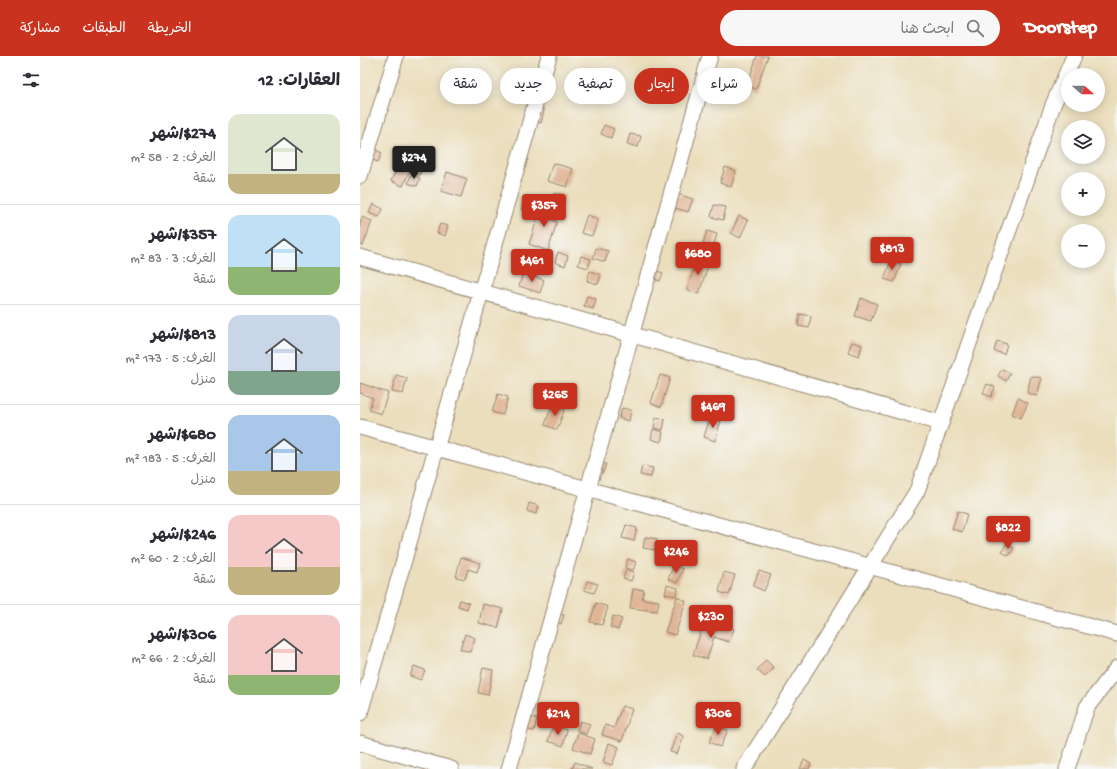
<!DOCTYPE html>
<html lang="ar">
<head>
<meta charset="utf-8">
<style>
	body { margin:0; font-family:"Gochi Hand","Playpen Sans Arabic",sans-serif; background:#f7f7f7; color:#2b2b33; direction:rtl; height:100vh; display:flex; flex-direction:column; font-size:15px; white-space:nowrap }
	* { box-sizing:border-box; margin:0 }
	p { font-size:13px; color:#7c7c81 }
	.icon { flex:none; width:22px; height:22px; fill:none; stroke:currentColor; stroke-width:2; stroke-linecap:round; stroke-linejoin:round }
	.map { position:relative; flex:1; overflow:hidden; direction:ltr }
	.details { display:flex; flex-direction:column; background:#fff; width:360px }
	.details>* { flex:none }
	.hud { position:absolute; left:12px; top:12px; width:380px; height:36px; direction:rtl; display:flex; gap:8px }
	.needle { width:26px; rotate:110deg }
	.fabs { position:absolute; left:701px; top:12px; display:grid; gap:8px }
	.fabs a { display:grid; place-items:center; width:44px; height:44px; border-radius:50%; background:#fff; box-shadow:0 2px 10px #0003; font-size:20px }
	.price { position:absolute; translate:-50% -34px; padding:0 9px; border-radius:4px; background:#c8321e; color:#fff; font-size:13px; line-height:26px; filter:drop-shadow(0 1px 2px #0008) }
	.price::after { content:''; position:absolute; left:50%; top:24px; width:12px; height:9px; margin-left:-6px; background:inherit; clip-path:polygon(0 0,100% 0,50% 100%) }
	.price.current { background:#222; color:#fff }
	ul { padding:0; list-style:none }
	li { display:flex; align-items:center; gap:12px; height:100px; padding:0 20px }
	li+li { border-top:1px solid #e1e1e2 }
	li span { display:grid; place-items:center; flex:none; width:112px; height:80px; border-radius:12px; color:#555 }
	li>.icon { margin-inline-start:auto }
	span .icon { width:48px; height:48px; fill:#fffc; stroke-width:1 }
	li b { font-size:17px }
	h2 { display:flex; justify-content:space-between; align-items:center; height:48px; padding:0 20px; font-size:17px }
	.tag { padding:0 14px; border-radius:18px; background:#fff; box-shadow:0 2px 10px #0003; font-size:14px; line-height:36px }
	.tag.current { background:#c8321e; color:#fff }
	header { display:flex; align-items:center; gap:24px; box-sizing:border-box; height:56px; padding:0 20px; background:#c8321e; color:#fff }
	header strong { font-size:19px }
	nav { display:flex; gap:22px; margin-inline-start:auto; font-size:14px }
	.search { width:280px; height:36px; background:#f7f7f7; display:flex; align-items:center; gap:10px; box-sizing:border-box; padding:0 14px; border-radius:22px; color:#7c7c81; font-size:15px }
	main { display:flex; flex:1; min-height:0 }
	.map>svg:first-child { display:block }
	.building { fill:#e0b495 }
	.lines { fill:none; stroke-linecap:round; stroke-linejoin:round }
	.street-casing { stroke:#93846d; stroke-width:17 }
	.street { stroke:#fff; stroke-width:15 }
</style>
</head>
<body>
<header>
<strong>Doorstep</strong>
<div class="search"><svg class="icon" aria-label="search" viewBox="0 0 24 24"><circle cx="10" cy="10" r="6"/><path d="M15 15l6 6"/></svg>ابحث هنا</div>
<nav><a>الخريطة</a><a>الطبقات</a><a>مشاركة</a></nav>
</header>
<main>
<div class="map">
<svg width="757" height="713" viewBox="0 0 757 713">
	<rect width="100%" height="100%" fill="#f6f6f2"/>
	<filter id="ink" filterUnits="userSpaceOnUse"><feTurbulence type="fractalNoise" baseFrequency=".025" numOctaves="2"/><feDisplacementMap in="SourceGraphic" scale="8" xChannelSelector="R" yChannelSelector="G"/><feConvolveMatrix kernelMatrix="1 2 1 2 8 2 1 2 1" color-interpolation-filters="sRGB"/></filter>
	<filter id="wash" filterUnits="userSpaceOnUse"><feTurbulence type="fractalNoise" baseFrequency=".012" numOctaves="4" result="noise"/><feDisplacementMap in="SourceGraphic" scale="16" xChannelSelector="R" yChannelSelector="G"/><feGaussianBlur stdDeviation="0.9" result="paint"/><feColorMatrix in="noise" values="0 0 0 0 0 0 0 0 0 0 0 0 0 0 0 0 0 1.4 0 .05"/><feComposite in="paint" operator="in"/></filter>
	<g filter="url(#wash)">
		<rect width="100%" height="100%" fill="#ebdebc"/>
		<g id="blocks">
			<g class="building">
				<polygon points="397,0 408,0 396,33 387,30"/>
				<polygon points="228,18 236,20 229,43 221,40"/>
				<polygon points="175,51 184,54 181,67 172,65"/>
				<polygon points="244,69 254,73 251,82 241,78"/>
				<polygon points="270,78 281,80 278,91 267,88"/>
				<polygon points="14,93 22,97 18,106 10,103"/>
				<polygon points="40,106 51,111 43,130 31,125"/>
				<polygon points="55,107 63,109 60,119 52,117"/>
				<polygon points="193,107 213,113 207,131 187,125"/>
				<polygon points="365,111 376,115 371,131 360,127"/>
				<polygon points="87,116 107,123 101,141 81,135"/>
				<polygon points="51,118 60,122 57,130 48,127"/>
				<polygon points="194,137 205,139 203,148 192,146"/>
				<polygon points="314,137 333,143 328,156 309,150"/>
				<polygon points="165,140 182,145 177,160 161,154"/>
				<polygon points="183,145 193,148 188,162 197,166 188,195 169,188"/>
				<polygon points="13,148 23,153 19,161 9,157"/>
				<polygon points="354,149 366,151 363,164 351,161"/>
				<polygon points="227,159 238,163 232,180 221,177"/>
				<polygon points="379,160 388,164 380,182 371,177"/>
				<polygon points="2,161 12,165 3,190 0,188 0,168"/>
				<polygon points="80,168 88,170 85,180 77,177"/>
				<polygon points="347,175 357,178 351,197 341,194"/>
				<polygon points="236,192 248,195 245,206 233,202"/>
				<polygon points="198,196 208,200 205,210 195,206"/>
				<polygon points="221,200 231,203 228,212 218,209"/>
				<polygon points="337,203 349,206 339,238 327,234"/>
				<polygon points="531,204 541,208 534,226 524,223"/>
				<polygon points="291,213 303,217 300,225 288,221"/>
				<polygon points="230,215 241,219 238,228 227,225"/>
				<polygon points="163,217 184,224 180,237 159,230"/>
				<polygon points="227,240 236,243 233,253 224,250"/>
				<polygon points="501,242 517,248 511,265 495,260"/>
				<polygon points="440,258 451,260 449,272 438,270"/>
				<polygon points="637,285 647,288 644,298 634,295"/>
				<polygon points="492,286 502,289 499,300 488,296"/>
				<polygon points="642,313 650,317 646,325 638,320"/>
				<polygon points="36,319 47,322 43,338 32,336"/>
				<polygon points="300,319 310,322 301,351 291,347"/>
				<polygon points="671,320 682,322 677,340 667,337"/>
				<polygon points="0,327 28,337 21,358 9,354 13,342 0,337"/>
				<polygon points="627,328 635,331 631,341 623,337"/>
				<polygon points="138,338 148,341 143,359 132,356"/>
				<polygon points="658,342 668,347 661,362 652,358"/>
				<polygon points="192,348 205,352 197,374 185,369"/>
				<polygon points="262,352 271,354 269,365 259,362"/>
				<polygon points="296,361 305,363 303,374 294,372"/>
				<polygon points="350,361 361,364 355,385 344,381"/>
				<polygon points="293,373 303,376 301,386 291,383"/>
				<polygon points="236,406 246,408 243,417 233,415"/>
				<polygon points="282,410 293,412 291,421 280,419"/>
				<polygon points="169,447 179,450 176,458 167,455"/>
				<polygon points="598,455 607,458 602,476 592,473"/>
				<polygon points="266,469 277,472 274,485 262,482"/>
				<polygon points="285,481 297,483 295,494 283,492"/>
				<polygon points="646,488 654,492 649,500 642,496"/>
				<polygon points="101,501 120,507 117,516 108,513 105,523 96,521"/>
				<polygon points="268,503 276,506 273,514 265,512"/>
				<polygon points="314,509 323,513 317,527 308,523"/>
				<polygon points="266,514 274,516 271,525 263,522"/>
				<polygon points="399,515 411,519 404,535 393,530"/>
				<polygon points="364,516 375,519 369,539 359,536"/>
				<polygon points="227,525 238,528 234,537 224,534"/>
				<polygon points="307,529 318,532 316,540 305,538"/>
				<polygon points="273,533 284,534 282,543 299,545 297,555 270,552"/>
				<polygon points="317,541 326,545 315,579 305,576"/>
				<polygon points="100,544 109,547 107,553 98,550"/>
				<polygon points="236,547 248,551 242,569 230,566"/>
				<polygon points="123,548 143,553 138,572 119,567"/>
				<polygon points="194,557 204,559 201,568 192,565"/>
				<polygon points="253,560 262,563 258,574 250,571"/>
				<polygon points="355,567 374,573 369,586 354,581 347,603 333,599 342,572 353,575"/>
				<polygon points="105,578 115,582 110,596 100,593"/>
				<polygon points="406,604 414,612 405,621 397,614"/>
				<polygon points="54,610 65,614 61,624 50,620"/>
				<polygon points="123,612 133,614 128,639 118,637"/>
				<polygon points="262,650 272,653 262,685 242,679 245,669 254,672"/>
				<polygon points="167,661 177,663 174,675 164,673"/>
				<polygon points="220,665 230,668 226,678 217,675"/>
				<polygon points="193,669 207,674 203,690 188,685"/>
				<polygon points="357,669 368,674 360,691 349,686"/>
				<polygon points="218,677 235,683 230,698 213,692"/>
				<polygon points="317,677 324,680 317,698 310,696"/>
				<polygon points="249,687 259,691 252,709 243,706"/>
				<polygon points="444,704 451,708 449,713 440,713"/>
				<polygon points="215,706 232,713 212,713"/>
			</g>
		</g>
	</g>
	<g filter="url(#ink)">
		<use href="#blocks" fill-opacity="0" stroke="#93846d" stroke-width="1"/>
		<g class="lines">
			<g class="street-casing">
				<g id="street">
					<polyline points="0,120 36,0"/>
					<polyline points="0,201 581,367"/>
					<polyline points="0,371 757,578"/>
					<polyline points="0,657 189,0"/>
					<polyline points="0,687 91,713"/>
					<polyline points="149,713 350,0"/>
					<polyline points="384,713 557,435 693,49 714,0"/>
					<polyline points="707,713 727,651 757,612"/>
				</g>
			</g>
			<use href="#street" class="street"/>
		</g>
	</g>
</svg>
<div class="fabs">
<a><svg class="needle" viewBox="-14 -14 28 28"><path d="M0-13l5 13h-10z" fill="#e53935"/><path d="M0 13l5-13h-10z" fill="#7c7c81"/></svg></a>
<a><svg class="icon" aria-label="layers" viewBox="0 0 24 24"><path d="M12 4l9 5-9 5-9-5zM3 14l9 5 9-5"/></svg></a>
<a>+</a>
<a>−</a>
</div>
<b class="price current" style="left:54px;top:124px">$274</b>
<b class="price" style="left:184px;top:172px">$357</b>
<b class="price" style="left:532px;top:215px">$813</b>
<b class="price" style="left:338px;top:220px">$680</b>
<b class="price" style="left:172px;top:227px">$461</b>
<b class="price" style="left:195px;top:361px">$265</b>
<b class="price" style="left:353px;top:373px">$469</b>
<b class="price" style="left:648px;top:494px">$822</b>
<b class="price" style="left:316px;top:518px">$246</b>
<b class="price" style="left:351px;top:583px">$230</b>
<b class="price" style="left:198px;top:680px">$214</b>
<b class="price" style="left:358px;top:680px">$306</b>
<div class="hud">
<a class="tag">شراء</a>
<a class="tag current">إيجار</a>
<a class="tag">تصفية</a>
<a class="tag">جديد</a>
<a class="tag">شقة</a>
</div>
</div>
<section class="details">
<h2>العقارات: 12<svg class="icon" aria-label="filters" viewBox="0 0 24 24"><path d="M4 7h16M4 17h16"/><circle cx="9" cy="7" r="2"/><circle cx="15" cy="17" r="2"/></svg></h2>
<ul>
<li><span style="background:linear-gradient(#dfe7d0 75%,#c2b280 0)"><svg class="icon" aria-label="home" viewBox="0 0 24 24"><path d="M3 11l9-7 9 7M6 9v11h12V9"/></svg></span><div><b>$274/شهر</b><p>الغرف: 2 · 58 m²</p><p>شقة</p></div></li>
<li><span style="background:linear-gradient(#bfe0f5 65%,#8fb573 0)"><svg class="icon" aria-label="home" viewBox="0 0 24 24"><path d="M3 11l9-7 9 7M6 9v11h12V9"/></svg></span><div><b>$357/شهر</b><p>الغرف: 3 · 83 m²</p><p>شقة</p></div></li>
<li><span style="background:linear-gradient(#c9d6e8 70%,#7fa58c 0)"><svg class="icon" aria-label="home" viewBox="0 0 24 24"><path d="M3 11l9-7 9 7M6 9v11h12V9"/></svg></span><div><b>$813/شهر</b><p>الغرف: 5 · 173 m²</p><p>منزل</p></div></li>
<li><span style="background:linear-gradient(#a9c7e8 70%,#c2b280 0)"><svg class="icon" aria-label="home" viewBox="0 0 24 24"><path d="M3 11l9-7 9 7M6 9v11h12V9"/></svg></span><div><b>$680/شهر</b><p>الغرف: 5 · 183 m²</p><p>منزل</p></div></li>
<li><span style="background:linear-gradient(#f6c9c9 65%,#c2b280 0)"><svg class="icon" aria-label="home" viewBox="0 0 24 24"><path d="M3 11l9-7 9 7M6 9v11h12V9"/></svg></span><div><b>$246/شهر</b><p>الغرف: 2 · 60 m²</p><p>شقة</p></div></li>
<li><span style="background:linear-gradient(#f6c9c9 75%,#8fb573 0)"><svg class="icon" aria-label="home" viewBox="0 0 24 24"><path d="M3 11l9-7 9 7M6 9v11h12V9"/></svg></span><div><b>$306/شهر</b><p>الغرف: 2 · 66 m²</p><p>شقة</p></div></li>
</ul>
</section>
</main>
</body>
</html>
